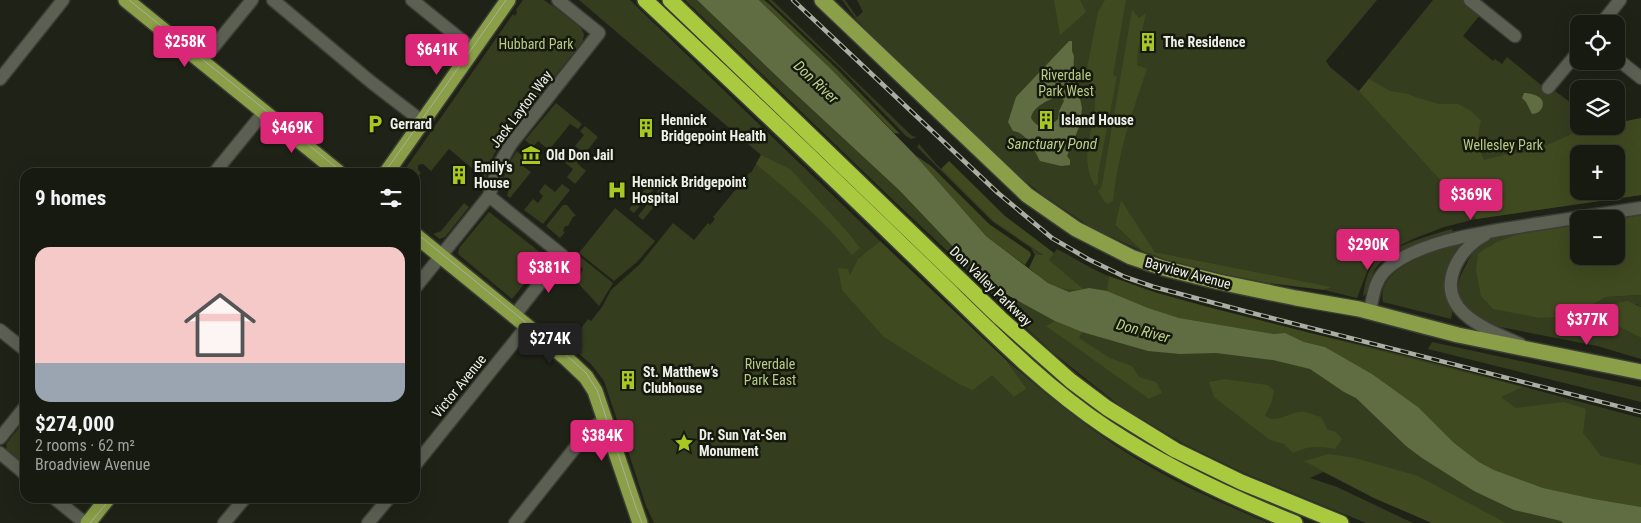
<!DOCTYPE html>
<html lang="en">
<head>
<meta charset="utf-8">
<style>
	body { margin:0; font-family:"Roboto Condensed",sans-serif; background:#24271e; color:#f1f3f6; height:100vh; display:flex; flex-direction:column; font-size:19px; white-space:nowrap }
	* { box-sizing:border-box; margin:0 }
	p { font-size:16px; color:#9ea19f }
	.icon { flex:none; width:28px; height:28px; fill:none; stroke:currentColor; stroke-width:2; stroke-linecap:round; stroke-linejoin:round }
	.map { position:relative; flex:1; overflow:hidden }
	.sheet { position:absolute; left:20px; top:168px; width:400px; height:335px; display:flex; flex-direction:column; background:#171a10; border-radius:15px; box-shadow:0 5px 20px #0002,0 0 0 1px #363830 }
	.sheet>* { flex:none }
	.controls { position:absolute; left:1570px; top:15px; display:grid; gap:10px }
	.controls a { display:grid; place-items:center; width:55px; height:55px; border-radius:10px; background:#171a10; box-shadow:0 5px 20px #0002,0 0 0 1px #363830; font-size:25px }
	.price { position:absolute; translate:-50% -42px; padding:0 11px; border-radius:5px; background:#db2777; color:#fff; font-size:16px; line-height:32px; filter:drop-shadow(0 1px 2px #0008) }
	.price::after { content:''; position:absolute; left:50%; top:30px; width:15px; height:11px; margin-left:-8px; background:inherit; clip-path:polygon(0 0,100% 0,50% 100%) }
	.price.current { background:#222; color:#fff }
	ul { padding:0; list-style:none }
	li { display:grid; align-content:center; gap:10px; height:265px; padding:0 15px }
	li span { display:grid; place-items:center; height:155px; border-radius:15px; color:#555 }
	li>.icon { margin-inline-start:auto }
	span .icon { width:90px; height:90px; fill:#fffc; stroke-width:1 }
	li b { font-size:21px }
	h2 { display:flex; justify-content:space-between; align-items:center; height:60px; padding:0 15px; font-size:21px }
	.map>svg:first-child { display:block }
	.green { fill:#353d1f; fill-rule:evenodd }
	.forest { fill:#3f4a20; fill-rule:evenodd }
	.water { fill:#606c41; fill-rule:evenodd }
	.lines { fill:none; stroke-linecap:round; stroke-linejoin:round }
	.minor-casing { stroke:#3b3d35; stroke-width:15 }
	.major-casing { stroke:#3b3d35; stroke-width:18 }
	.highway-casing { stroke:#3b3d35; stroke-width:18 }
	.minor { stroke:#5c6053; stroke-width:12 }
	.major { stroke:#8a9f47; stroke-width:15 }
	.highway { stroke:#a9c93f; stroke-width:15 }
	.tram { stroke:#acaea5; stroke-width:1 }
	.rail-casing { stroke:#acaea5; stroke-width:4.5 }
	.rail { stroke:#15190d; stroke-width:2.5; stroke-dasharray:8; stroke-linecap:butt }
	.labels { text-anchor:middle; stroke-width:5; stroke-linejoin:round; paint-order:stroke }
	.poi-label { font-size:14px; font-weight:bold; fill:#eef0e8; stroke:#15190d; text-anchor:start }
	.park-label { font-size:14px; fill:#b7cb85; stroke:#15190d }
	.street-label { font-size:14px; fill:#eef0e8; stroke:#15190d }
	.water-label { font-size:15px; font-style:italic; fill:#bbd089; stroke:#15190d }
</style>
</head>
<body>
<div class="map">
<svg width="1641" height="523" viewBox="0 0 1641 523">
	<rect width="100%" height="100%" fill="#1f2216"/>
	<g class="green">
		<polygon points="523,0 544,0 556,8 581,28 584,34 583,41 507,136 494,154 485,179 449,149 431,171 423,164 418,165 418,170 421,173 415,180 415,172 403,172 513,14 515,16 517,12 516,10"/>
		<path d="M579,0H630L873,234L880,241L866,254L910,289L1014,397L1027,389L1006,360C1053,400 1100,439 1154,469C1191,490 1229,506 1268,523H654L646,506L627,448L624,440L627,438L625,434L622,435L604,381L591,364L568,345L588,319L591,321L602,307L611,290L640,264L673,223L694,240L708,223L710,225L715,219L713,217L750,172L751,173L761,155Z"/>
		<path d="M685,0H697L789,88L899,190L976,271L1006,294L1004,301L1012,307L1057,249C1075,258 1092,270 1111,277C1193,309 1281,326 1366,346C1458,368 1549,394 1641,418V523H1432L1374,498L1323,472L1310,478L1337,487L1413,523H1366L1244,473L1184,444L1119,405L1052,352L1021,323L959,262L894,201Z"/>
		<polygon points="768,0 772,0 912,136 917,137 911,139 906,136 842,70"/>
		<path d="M842,0H845L857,17L863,12L857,0H1377L1326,61L1330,67L1359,91L1433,0H1463L1480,15L1463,36L1493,61L1495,59L1502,64L1507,57L1552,94L1555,91L1579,109V126H1602L1641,195L1476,219L1444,227L1413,239L1373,259L1370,264L1357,298L1324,290L1329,287L1155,252L1121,201L1115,225L1142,251L1092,228L1043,195L1015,173L869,33L856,19ZM1579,154H1616V191H1579Z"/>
		<polygon points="556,103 582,124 578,129 570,124 549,150 538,141 533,147 525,140"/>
		<polygon points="585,126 598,137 577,163 586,171 575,184 567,177 573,169 563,161 570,153 573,155 579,149 575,146 584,135 580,131"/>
		<polygon points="919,144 937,165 993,221 1044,256 1035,255 1031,248 993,222 917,147"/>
		<polygon points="517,151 524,158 520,164 531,172 510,198 507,196 509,187 502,183 508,165"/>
		<polygon points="652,180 658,184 634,213 629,209"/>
		<polygon points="545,184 555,192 562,184 570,190 543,224 524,210 533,199 538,203 543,196 539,192"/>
		<polygon points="661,187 667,191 643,220 638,216"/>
		<polygon points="464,203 469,207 445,237 440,239 433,234 441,231"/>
		<polygon points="563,205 567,205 576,216 573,217 568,226 565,226 563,231 565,232 560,238 546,226"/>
		<polygon points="615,208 655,241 637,262 614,281 579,253"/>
		<polygon points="489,212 546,257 512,299 458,254 459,248"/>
		<path d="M1452,229L1453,232C1430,239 1395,248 1378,265C1370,274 1371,288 1363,297C1364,286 1367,272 1374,263C1385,248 1434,234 1452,229Z"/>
		<path d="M1531,230L1489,246L1574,316L1606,297L1641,295V307L1636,304L1608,320L1641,338V359L1597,346L1490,325C1476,319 1458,305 1458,289C1457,280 1463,271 1467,263C1472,252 1481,240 1493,236C1504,232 1519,232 1531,230Z"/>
		<path d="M1463,244L1448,267L1445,274V294L1453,308L1451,319L1383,302C1375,267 1438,249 1463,244Z"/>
		<polygon points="578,255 613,283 599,306 578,283 578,279 583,269 573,260"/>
		<polygon points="1432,342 1641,387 1641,402 1428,349"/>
		<polygon points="25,420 25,465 7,450 6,444"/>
	</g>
	<g class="forest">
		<polygon points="759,0 764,0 769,4 836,68 900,134 894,133 832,70"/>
		<polygon points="1054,0 1080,0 1086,12 1060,35"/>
		<path d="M1105,0H1126L1113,75L1117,77L1098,174V183L1095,186C1078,157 1094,132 1095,103C1095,91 1087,84 1086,74L1098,12Z"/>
		<path d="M1132,10L1139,18L1146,13L1138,49L1137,65L1147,69C1131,115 1118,153 1113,201L1108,204L1104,201L1098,191L1101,188L1102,185Z"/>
		<path d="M1369,79L1390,91L1408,94L1418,98L1439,104H1458L1471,111L1481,121C1477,135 1477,146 1484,160L1507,154L1523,153L1547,145L1590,126H1616V123L1641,118V195L1476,219L1359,91ZM1579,154H1616V191H1579Z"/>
		<path d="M761,155L790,169L851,236L860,248L852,255C825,221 790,192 756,164Z"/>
		<polygon points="915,155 931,166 989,224 1030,252 1031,255 1025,265 986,236"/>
		<path d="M949,161L1005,216L1054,253L1049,260L1083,289C1059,293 1047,282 1029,268L1035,255H1043L993,221L941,169Z"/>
		<polygon points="1121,200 1155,252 1331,287 1324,290 1268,283 1218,273 1170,261 1142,251 1115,225"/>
		<path d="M1641,215V295L1606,297L1574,316L1540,318L1493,309L1481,296L1476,270L1478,254C1506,232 1544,228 1579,223V256H1616V219H1612Z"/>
		<polygon points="880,241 1006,360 1027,389 1014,397 992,375 973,390 959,384 884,337 842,290 838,268 848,269 850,275 858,259"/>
		<polygon points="1109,276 1154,292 1208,307 1522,387 1501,397 1516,408 1564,402 1586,409 1583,433 1601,456 1641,465 1641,507 1594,499 1543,488 1494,470 1479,462 1454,443 1418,407 1372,374 1325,347 1304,342 1285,333 1274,334 1179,318 1148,308 1107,291"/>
		<polygon points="1628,301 1641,307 1641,338 1608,321 1617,303"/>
		<polygon points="1055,321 1082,332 1079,338 1110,358 1132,366 1139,377 1156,382 1162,393 1149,399 1046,326"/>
		<path d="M1224,379L1268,385L1274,391L1272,401L1265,416C1278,425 1292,410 1305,412C1310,413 1316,416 1321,417L1327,429L1336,432L1342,439L1335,449C1319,446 1308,446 1293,453L1284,444L1270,440L1214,397L1209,382Z"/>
		<polygon points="1329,454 1355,458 1418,476 1506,523 1432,523 1374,498 1304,461"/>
	</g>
	<g class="water">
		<polygon points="697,0 759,0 832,70 915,155 986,236 1048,283 1069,292 1089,288 1107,291 1148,308 1179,318 1274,334 1285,333 1304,342 1325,347 1372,374 1418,407 1454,443 1479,462 1494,470 1543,488 1594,499 1641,507 1641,523 1563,523 1561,521 1514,510 1474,491 1422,458 1406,446 1356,398 1344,392 1310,369 1273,360 1216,353 1180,354 1148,351 1082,332 1055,321 1000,291 976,271 899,190 789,88"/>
		<path d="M1069,41H1072V51L1074,56L1073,77L1078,89L1082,108L1080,125L1067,156L1070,160V165L1061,166L1040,161C1035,151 1026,132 1013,131L1008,122L1016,97ZM1060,95L1064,101L1059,111L1058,119C1049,128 1038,130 1031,118C1033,106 1049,100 1060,95Z"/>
		<path d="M1524,93C1528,93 1534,94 1537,96C1548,101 1542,114 1532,114L1526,102L1522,98Z"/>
	</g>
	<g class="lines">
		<g class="minor-casing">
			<g id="minor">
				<polyline points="273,0 371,82 423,122"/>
				<polyline points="412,0 474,50"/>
				<polyline points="1470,0 1515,36"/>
				<polyline points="1601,24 1620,0"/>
				<polyline points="1616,58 1641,78"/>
				<polyline points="202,61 252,0"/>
				<polyline points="0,79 63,0"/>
				<polyline points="1548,88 1579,51"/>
				<polyline points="215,172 264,112"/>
				<polyline points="489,196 562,255 514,316"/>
				<path d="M1485,235C1470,243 1460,254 1454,269C1437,313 1489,330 1520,344"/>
				<polyline points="415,288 489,196 500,163 511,144 599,33 558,0"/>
				<path d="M1370,311C1373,297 1374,283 1384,272C1414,239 1500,230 1543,223C1575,218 1608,213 1641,208"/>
				<polyline points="0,330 25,350"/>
				<polyline points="0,438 25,407"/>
				<polyline points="0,453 25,474"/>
				<polyline points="415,465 527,326"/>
				<polyline points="54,498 85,523"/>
				<polyline points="224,523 245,498"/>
				<polyline points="368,523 389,498"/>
				<polyline points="515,523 590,429 605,420"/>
			</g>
		</g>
		<g class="major-casing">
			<g id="major">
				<polyline points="126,0 338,172"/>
				<polyline points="822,0 1027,195 1076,229 1131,257 1163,268 1219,282 1296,298 1359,309 1458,335 1641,372"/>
				<polyline points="387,172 508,0"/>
				<polyline points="415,235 566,358 586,377 595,391 640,523"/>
				<polyline points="88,523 108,498"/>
			</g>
		</g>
		<g class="highway-casing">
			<g id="highway">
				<path d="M645,0C739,88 831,176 924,266C982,322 1039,383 1107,428C1166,467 1230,497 1295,523"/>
				<polyline points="670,0 1000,318 1071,381 1107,408 1175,450 1241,482 1341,523"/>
			</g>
		</g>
		<use href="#minor" class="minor"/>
		<use href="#major" class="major"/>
		<use href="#highway" class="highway"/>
		<g class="tram">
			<polyline points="129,0 342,172"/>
			<polyline points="385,172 506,0"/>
			<polyline points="415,232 573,361 586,373 597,390 635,505 642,523"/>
			<polyline points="90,523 111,498"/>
		</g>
		<g class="rail-casing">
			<polyline id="rail" points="793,0 998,193 1052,238 1088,259 1125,277 1154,287 1248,312 1641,412"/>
		</g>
		<use href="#rail" class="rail"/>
	</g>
	<defs>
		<g id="building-bare" transform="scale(1.5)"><path d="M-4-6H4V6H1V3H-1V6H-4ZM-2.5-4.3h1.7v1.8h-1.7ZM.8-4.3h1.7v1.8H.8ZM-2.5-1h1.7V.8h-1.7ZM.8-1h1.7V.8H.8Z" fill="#a6c821" stroke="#15190d" stroke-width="2.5" paint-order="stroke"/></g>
		<g id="parking-bare" transform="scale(1.5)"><path d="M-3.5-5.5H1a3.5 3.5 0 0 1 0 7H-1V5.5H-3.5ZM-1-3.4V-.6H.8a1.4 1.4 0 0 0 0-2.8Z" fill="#a6c821" stroke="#15190d" stroke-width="2.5" paint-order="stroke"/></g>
		<g id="museum-bare" transform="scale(1.5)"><path d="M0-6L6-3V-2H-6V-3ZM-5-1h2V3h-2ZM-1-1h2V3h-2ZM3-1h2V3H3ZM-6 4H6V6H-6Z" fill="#a6c821" stroke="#15190d" stroke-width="2.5" paint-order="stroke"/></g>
		<g id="hospital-bare" transform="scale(1.5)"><path d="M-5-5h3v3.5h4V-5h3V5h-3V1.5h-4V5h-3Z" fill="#a6c821" stroke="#15190d" stroke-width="2.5" paint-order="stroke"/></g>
		<g id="sight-bare" transform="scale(1.5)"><path d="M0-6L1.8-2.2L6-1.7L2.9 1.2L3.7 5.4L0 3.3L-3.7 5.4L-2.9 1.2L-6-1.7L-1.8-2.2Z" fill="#a6c821" stroke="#15190d" stroke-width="2.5" paint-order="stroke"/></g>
	</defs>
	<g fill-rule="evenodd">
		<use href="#building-bare" x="1148" y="42"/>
		<use href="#building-bare" x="1046" y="120"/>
		<use href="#parking-bare" x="375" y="124"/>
		<use href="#building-bare" x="646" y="128"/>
		<use href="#museum-bare" x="531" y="155"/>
		<use href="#building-bare" x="459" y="175"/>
		<use href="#hospital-bare" x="617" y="190"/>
		<use href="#building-bare" x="628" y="380"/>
		<use href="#sight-bare" x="684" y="443"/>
	</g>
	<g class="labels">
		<g class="poi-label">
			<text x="1163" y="47">The Residence</text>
			<text x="661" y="125">Hennick<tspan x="661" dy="16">Bridgepoint Health</tspan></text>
			<text x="1061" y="125">Island House</text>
			<text x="390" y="129">Gerrard</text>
			<text x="546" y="160">Old Don Jail</text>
			<text x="474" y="172">Emily's<tspan x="474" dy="16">House</tspan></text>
			<text x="632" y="187">Hennick Bridgepoint<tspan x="632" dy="16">Hospital</tspan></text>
			<text x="643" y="377">St. Matthew’s<tspan x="643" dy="16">Clubhouse</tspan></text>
			<text x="699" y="440">Dr. Sun Yat-Sen<tspan x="699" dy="16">Monument</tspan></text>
		</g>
		<g class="park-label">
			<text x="536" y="49">Hubbard Park</text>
			<text x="1066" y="80">Riverdale<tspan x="1066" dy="16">Park West</tspan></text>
			<text x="1503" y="150">Wellesley Park</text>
			<text x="770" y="369">Riverdale<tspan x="770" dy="16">Park East</tspan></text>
		</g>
		<g class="street-label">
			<text transform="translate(521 109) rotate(-53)" y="5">Jack Layton Way</text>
			<text transform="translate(1188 273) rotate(15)" y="5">Bayview Avenue</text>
			<text transform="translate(991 286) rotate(44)" y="5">Don Valley Parkway</text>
			<text transform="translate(459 386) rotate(-51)" y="5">Victor Avenue</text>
		</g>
		<g class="water-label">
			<text transform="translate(816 82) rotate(43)" y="5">Don River</text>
			<text x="1052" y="149">Sanctuary Pond</text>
			<text transform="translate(1143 331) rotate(15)" y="5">Don River</text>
		</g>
	</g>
</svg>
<div class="controls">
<a><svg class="icon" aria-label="locate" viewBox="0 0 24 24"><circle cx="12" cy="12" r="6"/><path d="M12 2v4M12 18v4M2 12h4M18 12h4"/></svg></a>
<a><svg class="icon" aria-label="layers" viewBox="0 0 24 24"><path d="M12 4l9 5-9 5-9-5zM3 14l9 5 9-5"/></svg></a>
<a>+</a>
<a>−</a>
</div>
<b class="price" style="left:185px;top:68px">$258K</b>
<b class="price" style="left:437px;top:76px">$641K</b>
<b class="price" style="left:292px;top:154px">$469K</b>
<b class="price" style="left:1471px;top:221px">$369K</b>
<b class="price" style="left:1368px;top:271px">$290K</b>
<b class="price" style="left:549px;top:294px">$381K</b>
<b class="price" style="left:1587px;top:346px">$377K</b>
<b class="price current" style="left:550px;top:365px">$274K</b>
<b class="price" style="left:602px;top:462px">$384K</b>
<section class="sheet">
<h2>9 homes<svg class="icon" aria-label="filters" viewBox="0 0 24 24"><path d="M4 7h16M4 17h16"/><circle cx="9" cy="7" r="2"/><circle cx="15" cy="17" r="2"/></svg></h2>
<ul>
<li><span style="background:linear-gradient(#f6c9c9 75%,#9aa5b1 0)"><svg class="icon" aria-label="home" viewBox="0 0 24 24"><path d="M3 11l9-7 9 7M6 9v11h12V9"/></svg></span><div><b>$274,000</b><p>2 rooms · 62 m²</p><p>Broadview Avenue</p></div></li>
</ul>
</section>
</div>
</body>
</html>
